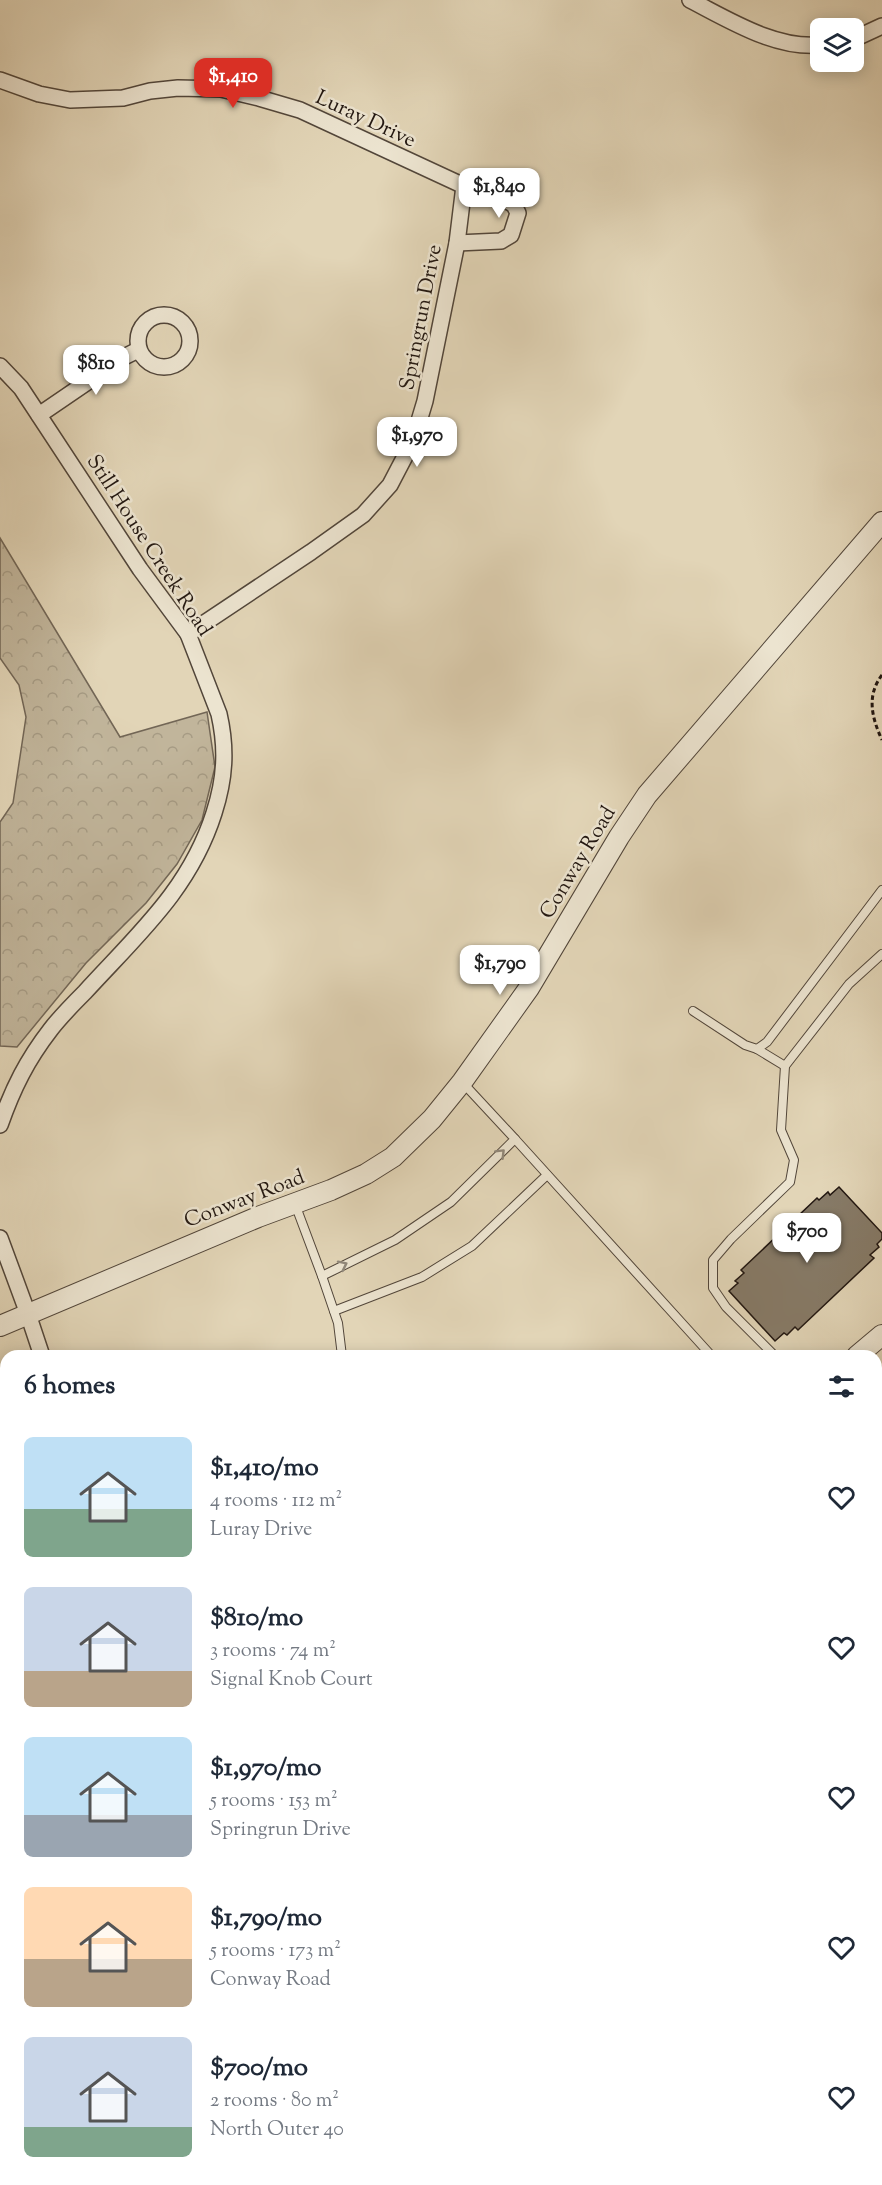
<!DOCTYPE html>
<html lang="en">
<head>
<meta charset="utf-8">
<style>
	body { margin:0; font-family:"Sorts Mill Goudy",serif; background:#f2f2f3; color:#1f2937; height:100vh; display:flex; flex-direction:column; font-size:22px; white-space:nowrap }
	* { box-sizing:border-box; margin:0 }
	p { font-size:20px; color:#747a83 }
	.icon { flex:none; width:33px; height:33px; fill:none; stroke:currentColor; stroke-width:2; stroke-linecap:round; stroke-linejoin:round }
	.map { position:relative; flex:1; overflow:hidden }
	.details { position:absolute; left:0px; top:1350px; width:882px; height:836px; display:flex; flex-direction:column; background:#fff; border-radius:18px 18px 0 0; box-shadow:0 3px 15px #0003 }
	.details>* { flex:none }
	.controls { position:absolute; left:810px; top:18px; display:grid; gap:12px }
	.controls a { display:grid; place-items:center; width:54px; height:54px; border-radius:9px; background:#fff; box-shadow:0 3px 15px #0003; font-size:30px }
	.price { position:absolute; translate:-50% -51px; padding:0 14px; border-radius:12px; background:#fff; color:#222; font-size:20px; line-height:39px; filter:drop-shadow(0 2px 3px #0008) }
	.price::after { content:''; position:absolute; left:50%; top:36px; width:18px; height:14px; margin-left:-9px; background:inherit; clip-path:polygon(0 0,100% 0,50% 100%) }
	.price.active { background:#d93025; color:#fff }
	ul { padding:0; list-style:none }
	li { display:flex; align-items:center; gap:18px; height:150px; padding:0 24px }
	li span { display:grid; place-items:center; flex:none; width:168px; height:120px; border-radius:9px; color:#555 }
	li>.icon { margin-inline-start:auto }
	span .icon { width:72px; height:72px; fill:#fffc; stroke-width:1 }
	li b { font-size:26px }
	h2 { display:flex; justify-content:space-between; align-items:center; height:72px; padding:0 24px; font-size:26px }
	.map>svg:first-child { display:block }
	.grass { fill:url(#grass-dots); stroke:#726656; stroke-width:1.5 }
	.forest { fill:url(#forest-crowns); stroke:#726656; stroke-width:1.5 }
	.building { fill:#867a67; stroke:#221711; stroke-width:1.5 }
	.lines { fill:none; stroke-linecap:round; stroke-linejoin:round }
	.service-casing { stroke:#52463a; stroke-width:10 }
	.minor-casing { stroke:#52463a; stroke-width:18 }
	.tertiary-casing { stroke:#52463a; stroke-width:22 }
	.motorway-casing { stroke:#221711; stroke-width:32 }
	.path { stroke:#221711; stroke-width:3; stroke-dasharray:4.5 3; stroke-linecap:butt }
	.service { stroke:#ece4d0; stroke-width:8 }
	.minor { stroke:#ece4d0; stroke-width:15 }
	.tertiary { stroke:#ece4d0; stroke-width:20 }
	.motorway { stroke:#e2d5b7; stroke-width:28 }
	.oneway { stroke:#91887a }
	.labels { text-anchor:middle; stroke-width:5; stroke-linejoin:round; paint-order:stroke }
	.street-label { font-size:21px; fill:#221711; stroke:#ece4d0 }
</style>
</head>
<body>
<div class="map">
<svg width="882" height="2185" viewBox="0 0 882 2185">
	<defs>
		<pattern id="grass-dots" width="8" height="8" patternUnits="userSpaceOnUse" patternTransform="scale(1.5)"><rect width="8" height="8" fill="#c1b59b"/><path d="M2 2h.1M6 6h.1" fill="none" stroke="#a69b84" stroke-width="1.8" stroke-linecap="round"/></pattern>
		<pattern id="forest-crowns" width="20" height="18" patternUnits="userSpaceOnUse" patternTransform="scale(1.5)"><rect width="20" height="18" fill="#c1b59b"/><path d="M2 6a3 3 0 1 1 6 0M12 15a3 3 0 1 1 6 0" fill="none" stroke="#a69b84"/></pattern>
	</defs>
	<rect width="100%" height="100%" fill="#e2d5b7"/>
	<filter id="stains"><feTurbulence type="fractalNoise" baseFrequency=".00333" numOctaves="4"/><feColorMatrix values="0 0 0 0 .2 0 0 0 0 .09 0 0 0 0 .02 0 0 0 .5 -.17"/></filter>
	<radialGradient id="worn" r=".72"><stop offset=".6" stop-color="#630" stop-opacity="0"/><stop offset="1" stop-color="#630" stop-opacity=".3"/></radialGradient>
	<polygon class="grass" points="558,2180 629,2180 637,2185 550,2185"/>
	<g class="forest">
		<polygon points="0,538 120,737 207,712 215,767 202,820 177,864 146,903 86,963 17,1047 0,1046 0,822 13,803 26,717 19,685 0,658"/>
		<polygon points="134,2180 558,2180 550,2185 127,2185"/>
		<polygon points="629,2180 789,2180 798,2185 637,2185"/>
	</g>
	<polygon class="building" points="839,1187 882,1233 882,1239 877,1244 879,1247 870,1255 874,1258 798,1330 795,1327 787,1335 784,1333 775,1341 729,1291 738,1283 735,1281 744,1273 741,1270 817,1198 819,1200 828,1192 830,1195"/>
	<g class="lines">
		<g class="service-casing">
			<g id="service">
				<polyline points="693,1011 745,1045 757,1049 767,1042 882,890"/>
				<polyline points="757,1049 785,1066 849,984 882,954"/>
				<polyline points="515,1139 709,1353 706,1356"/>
				<polyline points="295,1204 322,1276 395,1240 451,1202 515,1139 463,1083"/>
				<polyline points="322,1276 338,1323 342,1356"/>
				<polyline points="334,1311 422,1277 472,1246 547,1175"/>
				<polyline points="775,1356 726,1307 713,1288 713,1260 731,1239 790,1182 794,1160 781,1130 785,1066"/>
			</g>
		</g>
		<g class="minor-casing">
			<g id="minor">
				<path d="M690,0C729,20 775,49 820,45"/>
				<polyline points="854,39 882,26"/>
				<polyline points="0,80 39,94 70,100 123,98 150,91 178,88 221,89 259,98 300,110 464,186 501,197 514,205 518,213 511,235 501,241 457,243"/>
				<circle cx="164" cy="341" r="26"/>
				<path d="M0,366L21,388L140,569L188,634L219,714C227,749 225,779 214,813C190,889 138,934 85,992C73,1004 61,1016 51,1029C27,1060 13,1088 0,1125"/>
				<polyline points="39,415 124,357 138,350"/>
				<polyline points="188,634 311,552 363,515 390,485 413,441 425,401 457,243 464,186"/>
				<polyline points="0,1238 28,1314 42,1356"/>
				<polyline points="876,1672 882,1679"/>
				<polyline points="876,2085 882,2088"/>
			</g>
		</g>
		<g class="tertiary-casing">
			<g id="tertiary">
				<polyline points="0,1326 258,1217 331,1190 366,1174 393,1157 432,1119 462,1082 529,988 619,837 647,795 882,522"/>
				<polyline points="857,1356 882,1335"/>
				<polyline points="876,1532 882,1527"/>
				<polyline points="0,2082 6,2077"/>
				<polyline points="105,2185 111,2180"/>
			</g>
		</g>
		<g class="motorway-casing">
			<g id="motorway">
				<polyline points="876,1413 882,1408"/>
				<polyline points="876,1459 882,1453"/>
				<polyline points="0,2155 6,2149"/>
				<polyline points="17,2185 24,2180"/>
			</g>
		</g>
		<path class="path" d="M882,675C866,696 872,718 882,740"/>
		<use href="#service" class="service"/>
		<use href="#minor" class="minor"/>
		<use href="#tertiary" class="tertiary"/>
		<use href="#motorway" class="motorway"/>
	</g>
	<defs><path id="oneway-chevron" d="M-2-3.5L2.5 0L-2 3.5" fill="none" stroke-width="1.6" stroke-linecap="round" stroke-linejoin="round" transform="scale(1.5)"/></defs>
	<g class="oneway">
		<use href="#oneway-chevron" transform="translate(501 1153) rotate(-45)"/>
		<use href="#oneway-chevron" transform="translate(343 1265) rotate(-26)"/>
	</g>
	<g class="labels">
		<g class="street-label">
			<text transform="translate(366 118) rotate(25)" y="7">Luray Drive</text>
			<text transform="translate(420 317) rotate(-79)" y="7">Springrun Drive</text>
			<text transform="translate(150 545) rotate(57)" y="7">Still House Creek Road</text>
			<text transform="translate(577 862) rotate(-59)" y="7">Conway Road</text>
			<text transform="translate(244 1198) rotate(-21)" y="7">Conway Road</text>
		</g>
	</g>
	<rect width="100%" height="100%" filter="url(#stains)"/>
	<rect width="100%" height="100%" fill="url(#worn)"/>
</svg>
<div class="controls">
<a><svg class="icon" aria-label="layers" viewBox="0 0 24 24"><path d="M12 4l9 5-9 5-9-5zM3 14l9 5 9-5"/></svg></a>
</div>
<b class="price active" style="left:233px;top:109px">$1,410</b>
<b class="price" style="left:499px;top:219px">$1,840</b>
<b class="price" style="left:96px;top:396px">$810</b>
<b class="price" style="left:417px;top:468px">$1,970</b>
<b class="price" style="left:500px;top:996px">$1,790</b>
<b class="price" style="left:807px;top:1264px">$700</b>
<section class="details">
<h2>6 homes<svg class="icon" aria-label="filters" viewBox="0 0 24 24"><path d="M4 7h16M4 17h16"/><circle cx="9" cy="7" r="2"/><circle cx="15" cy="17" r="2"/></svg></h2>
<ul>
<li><span style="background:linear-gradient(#bfe0f5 60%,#7fa58c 0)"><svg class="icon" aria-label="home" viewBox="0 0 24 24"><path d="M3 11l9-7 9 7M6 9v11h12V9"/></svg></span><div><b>$1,410/mo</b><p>4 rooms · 112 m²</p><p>Luray Drive</p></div><svg class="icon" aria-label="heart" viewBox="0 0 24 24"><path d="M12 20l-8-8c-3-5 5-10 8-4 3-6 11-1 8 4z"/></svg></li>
<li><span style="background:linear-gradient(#c9d6e8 70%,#b9a48a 0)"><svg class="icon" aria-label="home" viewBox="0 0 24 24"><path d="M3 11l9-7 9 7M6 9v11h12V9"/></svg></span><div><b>$810/mo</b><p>3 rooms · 74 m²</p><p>Signal Knob Court</p></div><svg class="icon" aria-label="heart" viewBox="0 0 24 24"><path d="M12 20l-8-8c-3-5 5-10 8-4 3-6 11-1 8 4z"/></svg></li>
<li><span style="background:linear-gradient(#bfe0f5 65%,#9aa5b1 0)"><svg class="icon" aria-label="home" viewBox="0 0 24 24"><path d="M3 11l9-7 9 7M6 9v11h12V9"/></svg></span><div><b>$1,970/mo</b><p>5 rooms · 153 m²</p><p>Springrun Drive</p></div><svg class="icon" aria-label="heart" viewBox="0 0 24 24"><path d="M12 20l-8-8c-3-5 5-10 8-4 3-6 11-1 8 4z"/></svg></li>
<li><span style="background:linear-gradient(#ffd9b3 60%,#b9a48a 0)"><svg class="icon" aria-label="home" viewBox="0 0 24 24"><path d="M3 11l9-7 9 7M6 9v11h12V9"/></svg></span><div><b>$1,790/mo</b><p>5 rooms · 173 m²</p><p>Conway Road</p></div><svg class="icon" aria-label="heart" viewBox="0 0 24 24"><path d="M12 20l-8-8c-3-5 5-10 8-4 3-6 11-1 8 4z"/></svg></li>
<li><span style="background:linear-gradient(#c9d6e8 75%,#7fa58c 0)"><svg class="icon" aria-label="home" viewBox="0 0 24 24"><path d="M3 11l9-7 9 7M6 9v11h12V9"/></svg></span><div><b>$700/mo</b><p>2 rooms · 80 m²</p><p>North Outer 40</p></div><svg class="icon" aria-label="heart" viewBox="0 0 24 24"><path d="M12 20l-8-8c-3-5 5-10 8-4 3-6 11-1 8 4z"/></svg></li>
</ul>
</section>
</div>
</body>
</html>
